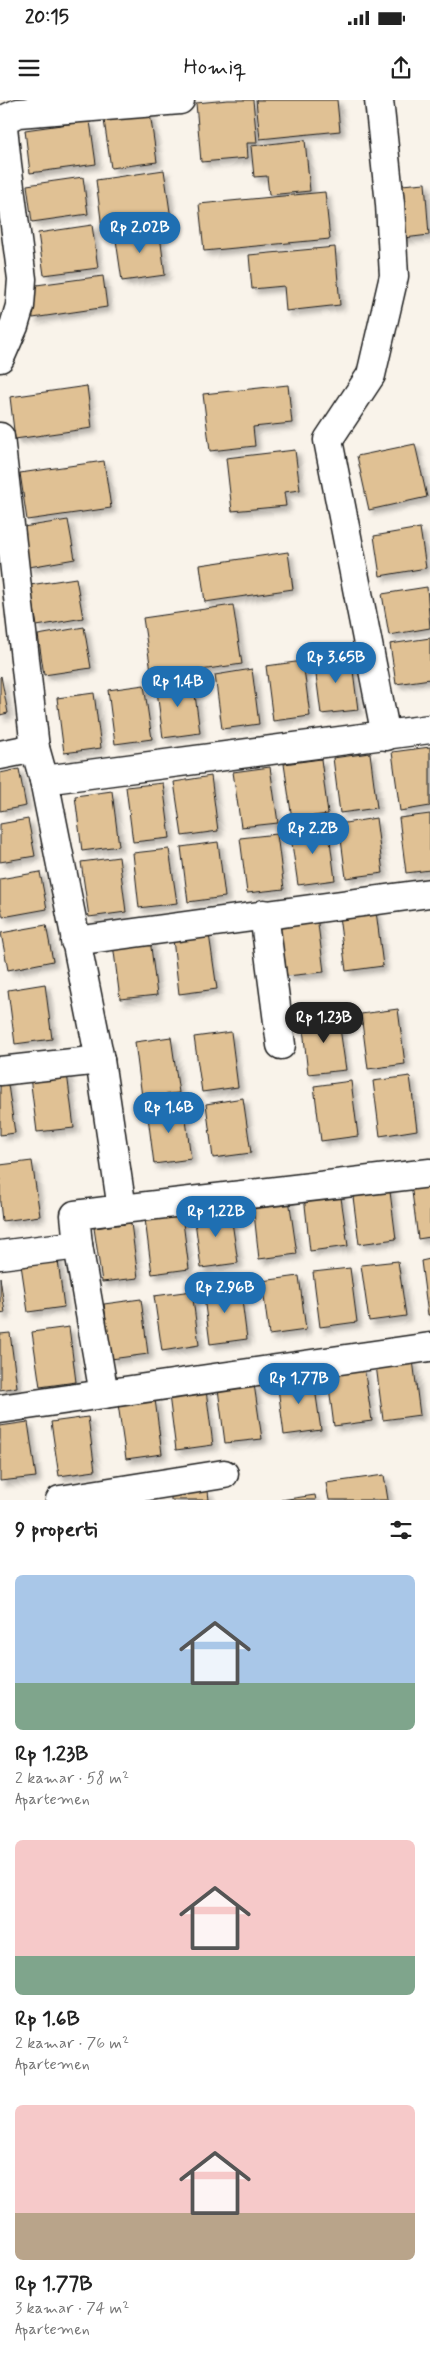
<!DOCTYPE html>
<html lang="id">
<head>
<meta charset="utf-8">
<style>
	body { margin:0; font-family:Mynerve,sans-serif; background:#f6f6f6; color:#222; height:100vh; display:flex; flex-direction:column; font-size:19px; white-space:nowrap }
	* { box-sizing:border-box; margin:0 }
	p { font-size:16px; color:#767676 }
	.icon { flex:none; width:28px; height:28px; fill:none; stroke:currentColor; stroke-width:2; stroke-linecap:round; stroke-linejoin:round }
	.map { position:relative; height:1400px; overflow:hidden }
	.drawer { display:flex; flex-direction:column; background:#fff; flex:1 }
	.drawer>* { flex:none }
	.price { position:absolute; translate:-50% -42px; padding:0 11px; border-radius:18px; background:#1f6fb2; color:#fff; font-size:16px; line-height:32px; filter:drop-shadow(0 1px 2px #0008) }
	.price::after { content:''; position:absolute; left:50%; top:30px; width:15px; height:11px; margin-left:-8px; background:inherit; clip-path:polygon(0 0,100% 0,50% 100%) }
	.price.on { background:#222; color:#fff }
	ul { padding:0; list-style:none }
	li { display:grid; align-content:center; gap:10px; height:265px; padding:0 15px }
	li span { display:grid; place-items:center; height:155px; border-radius:8px; color:#555 }
	li>.icon { margin-inline-start:auto }
	span .icon { width:90px; height:90px; fill:#fffc; stroke-width:1 }
	li b { font-size:21px }
	h2 { display:flex; justify-content:space-between; align-items:center; height:60px; padding:0 15px; font-size:21px }
	.status { display:flex; justify-content:space-between; align-items:center; height:35px; padding:0 25px; background:#fff; direction:ltr }
	.status svg { height:14px; fill:currentColor }
	header { display:flex; justify-content:space-between; align-items:center; height:65px; padding:0 15px; background:#fff; font-size:22px; font-weight:600 }
	.map>svg:first-child { display:block }
	.building { fill:#e0c194; stroke:#1c1c1c; filter:url(#shadow) }
	.lines { fill:none; stroke-linecap:round; stroke-linejoin:round }
	.minor-casing { stroke:#1c1c1c; stroke-width:31 }
	.minor { stroke:#fff; stroke-width:28 }
</style>
</head>
<body>
<div class="status"><b>20:15</b><svg viewBox="0 0 49 12"><path d="M0 12V9h3v3zM5 12V6h3v6zM10 12V3h3v9zM15 12V0h3v12zM26 1h20v11H26zM47 4h2v5h-2z"/></svg></div>
<header><svg class="icon" aria-label="menu" viewBox="0 0 24 24"><path d="M4 6h16M4 12h16M4 18h16"/></svg>Homiq<svg class="icon" aria-label="share" viewBox="0 0 24 24"><path d="M12 15V3M7 8l5-5 5 5M5 13v7h14v-7"/></svg></header>
<div class="map">
<svg width="430" height="1400" viewBox="0 0 430 1400">
	<defs>
		<filter id="shadow"><feDropShadow dx="4.5" dy="4.5" stdDeviation="2.5" flood-color="#0004"/></filter>
	</defs>
	<rect width="100%" height="100%" fill="#f9f3ea"/>
	<filter id="ink" filterUnits="userSpaceOnUse"><feTurbulence type="fractalNoise" baseFrequency=".02" numOctaves="2"/><feDisplacementMap in="SourceGraphic" scale="10" xChannelSelector="R" yChannelSelector="G"/><feConvolveMatrix kernelMatrix="1 2 1 2 8 2 1 2 1" color-interpolation-filters="sRGB"/></filter>
	<g filter="url(#ink)">
		<g class="building">
			<polygon points="228,0 253,0 257,43 247,43 248,58 201,62 196,3"/>
			<polygon points="256,0 337,0 340,31 260,39"/>
			<polygon points="150,13 157,62 111,68 104,20"/>
			<polygon points="90,21 96,64 30,73 25,30"/>
			<polygon points="305,40 310,91 269,95 267,76 254,77 251,46"/>
			<polygon points="164,70 171,119 102,128 96,80"/>
			<polygon points="83,77 88,114 32,122 27,85"/>
			<polygon points="425,83 429,135 396,139 390,86"/>
			<polygon points="325,92 330,139 204,151 199,104"/>
			<polygon points="92,125 98,168 44,175 38,133"/>
			<polygon points="159,127 165,175 122,181 115,133"/>
			<polygon points="335,147 340,205 286,211 284,186 252,189 249,155"/>
			<polygon points="103,176 107,207 33,218 29,186"/>
			<polygon points="288,285 292,323 253,327 255,346 210,351 203,294"/>
			<polygon points="87,286 92,328 15,339 10,297"/>
			<polygon points="415,344 427,397 369,410 357,356"/>
			<polygon points="295,350 300,390 284,392 286,406 232,411 226,358"/>
			<polygon points="104,361 111,408 27,420 20,373"/>
			<polygon points="68,420 75,459 29,467 23,427"/>
			<polygon points="420,428 426,468 380,476 374,436"/>
			<polygon points="288,452 293,489 205,502 200,465"/>
			<polygon points="76,478 83,518 37,526 30,485"/>
			<polygon points="427,487 430,528 389,535 382,494"/>
			<polygon points="233,505 242,564 152,577 143,518"/>
			<polygon points="84,527 91,568 44,575 38,535"/>
			<polygon points="430,538 430,579 396,584 390,544"/>
			<polygon points="351,555 358,610 321,614 314,559"/>
			<polygon points="303,561 310,616 273,621 266,566"/>
			<polygon points="252,569 259,624 222,629 215,575"/>
			<polygon points="1,576 8,613 0,615 0,577"/>
			<polygon points="193,579 200,633 163,638 156,583"/>
			<polygon points="144,585 152,639 115,644 108,590"/>
			<polygon points="94,593 101,648 64,653 57,598"/>
			<polygon points="430,647 430,706 400,711 392,652"/>
			<polygon points="370,653 377,708 340,713 333,658"/>
			<polygon points="321,659 328,714 292,719 284,664"/>
			<polygon points="270,667 278,723 241,727 233,672"/>
			<polygon points="19,669 26,706 0,711 0,673"/>
			<polygon points="211,676 218,731 182,736 174,682"/>
			<polygon points="163,683 170,738 133,742 126,687"/>
			<polygon points="112,691 119,746 82,751 75,696"/>
			<polygon points="430,714 430,770 406,773 399,718"/>
			<polygon points="376,718 383,773 346,778 339,724"/>
			<polygon points="28,719 35,756 0,762 0,724"/>
			<polygon points="328,725 335,780 298,785 290,730"/>
			<polygon points="277,734 284,789 247,793 240,738"/>
			<polygon points="218,742 225,797 188,802 181,747"/>
			<polygon points="169,749 177,803 139,808 133,753"/>
			<polygon points="119,757 126,812 89,817 81,762"/>
			<polygon points="40,772 47,809 3,817 0,805 0,779"/>
			<polygon points="376,811 383,866 346,871 339,816"/>
			<polygon points="317,816 324,872 287,876 279,821"/>
			<polygon points="46,825 53,861 8,870 1,833"/>
			<polygon points="209,834 217,889 179,894 173,839"/>
			<polygon points="150,839 157,895 120,899 113,844"/>
			<polygon points="45,884 52,939 15,944 8,890"/>
			<polygon points="398,909 405,964 368,969 361,914"/>
			<polygon points="338,914 346,970 308,974 302,919"/>
			<polygon points="231,932 238,987 202,992 194,937"/>
			<polygon points="171,937 179,993 142,997 135,942"/>
			<polygon points="67,973 74,1028 37,1032 30,977"/>
			<polygon points="410,976 417,1030 380,1036 373,981"/>
			<polygon points="7,978 15,1033 0,1035 0,979"/>
			<polygon points="351,981 358,1036 321,1041 314,986"/>
			<polygon points="243,998 251,1053 213,1058 206,1004"/>
			<polygon points="184,1004 191,1059 154,1064 147,1009"/>
			<polygon points="32,1061 40,1116 2,1121 0,1102 0,1065"/>
			<polygon points="430,1082 430,1137 418,1139 411,1084"/>
			<polygon points="389,1084 396,1139 359,1144 352,1089"/>
			<polygon points="340,1091 348,1146 310,1151 304,1096"/>
			<polygon points="289,1099 297,1154 259,1159 253,1104"/>
			<polygon points="230,1108 238,1163 201,1168 194,1113"/>
			<polygon points="182,1114 189,1169 152,1174 145,1119"/>
			<polygon points="131,1123 138,1178 102,1182 94,1128"/>
			<polygon points="57,1153 64,1207 28,1212 20,1158"/>
			<polygon points="430,1159 430,1215 428,1215 421,1161"/>
			<polygon points="398,1161 406,1216 369,1221 361,1165"/>
			<polygon points="350,1168 357,1222 320,1227 313,1172"/>
			<polygon points="299,1176 306,1230 269,1235 262,1181"/>
			<polygon points="0,1177 5,1213 0,1214"/>
			<polygon points="240,1185 247,1239 210,1244 203,1189"/>
			<polygon points="192,1191 199,1245 162,1251 154,1196"/>
			<polygon points="141,1199 148,1254 111,1259 104,1204"/>
			<polygon points="69,1227 76,1282 40,1287 32,1232"/>
			<polygon points="10,1233 17,1287 0,1290 0,1234"/>
			<polygon points="413,1260 420,1315 383,1320 376,1265"/>
			<polygon points="364,1267 372,1321 334,1326 327,1272"/>
			<polygon points="313,1275 321,1330 284,1335 277,1280"/>
			<polygon points="254,1284 262,1339 225,1343 218,1289"/>
			<polygon points="206,1290 213,1345 176,1350 169,1295"/>
			<polygon points="155,1299 162,1354 126,1359 118,1304"/>
			<polygon points="88,1317 95,1371 59,1376 51,1322"/>
			<polygon points="28,1322 36,1377 0,1381 0,1326"/>
			<polygon points="384,1375 388,1400 329,1400 326,1383"/>
			<polygon points="208,1391 209,1400 171,1400 171,1396"/>
			<polygon points="315,1395 316,1400 281,1400"/>
		</g>
		<g class="lines">
			<g class="minor-casing">
				<g id="minor">
					<polyline points="379,0 390,104 394,176 371,275 328,340 386,636"/>
					<polyline points="0,258 14,226 20,206 22,179 7,64 3,27 5,19 18,13 180,0"/>
					<polyline points="0,337 35,648 44,680 100,960 122,1109 75,1115 78,1145 0,1155"/>
					<polyline points="0,655 35,648"/>
					<polyline points="44,680 430,629"/>
					<polyline points="264,814 281,945"/>
					<polyline points="75,841 430,793"/>
					<polyline points="0,971 100,960"/>
					<polyline points="122,1109 430,1073"/>
					<polyline points="78,1145 104,1294"/>
					<polyline points="0,1309 430,1247"/>
					<polyline points="60,1400 224,1374"/>
				</g>
			</g>
			<use href="#minor" class="minor"/>
		</g>
	</g>
</svg>
<b class="price" style="left:140px;top:154px">Rp 2.02B</b>
<b class="price" style="left:336px;top:584px">Rp 3.65B</b>
<b class="price" style="left:178px;top:608px">Rp 1.4B</b>
<b class="price" style="left:313px;top:755px">Rp 2.2B</b>
<b class="price on" style="left:324px;top:944px">Rp 1.23B</b>
<b class="price" style="left:169px;top:1034px">Rp 1.6B</b>
<b class="price" style="left:216px;top:1138px">Rp 1.22B</b>
<b class="price" style="left:225px;top:1214px">Rp 2.96B</b>
<b class="price" style="left:299px;top:1305px">Rp 1.77B</b>
</div>
<section class="drawer">
<h2>9 properti<svg class="icon" aria-label="filters" viewBox="0 0 24 24"><path d="M4 7h16M4 17h16"/><circle cx="9" cy="7" r="2"/><circle cx="15" cy="17" r="2"/></svg></h2>
<ul>
<li><span style="background:linear-gradient(#a9c7e8 70%,#7fa58c 0)"><svg class="icon" aria-label="home" viewBox="0 0 24 24"><path d="M3 11l9-7 9 7M6 9v11h12V9"/></svg></span><div><b>Rp 1.23B</b><p>2 kamar · 58 m²</p><p>Apartemen</p></div></li>
<li><span style="background:linear-gradient(#f6c9c9 75%,#7fa58c 0)"><svg class="icon" aria-label="home" viewBox="0 0 24 24"><path d="M3 11l9-7 9 7M6 9v11h12V9"/></svg></span><div><b>Rp 1.6B</b><p>2 kamar · 76 m²</p><p>Apartemen</p></div></li>
<li><span style="background:linear-gradient(#f6c9c9 70%,#b9a48a 0)"><svg class="icon" aria-label="home" viewBox="0 0 24 24"><path d="M3 11l9-7 9 7M6 9v11h12V9"/></svg></span><div><b>Rp 1.77B</b><p>3 kamar · 74 m²</p><p>Apartemen</p></div></li>
</ul>
</section>
</body>
</html>
